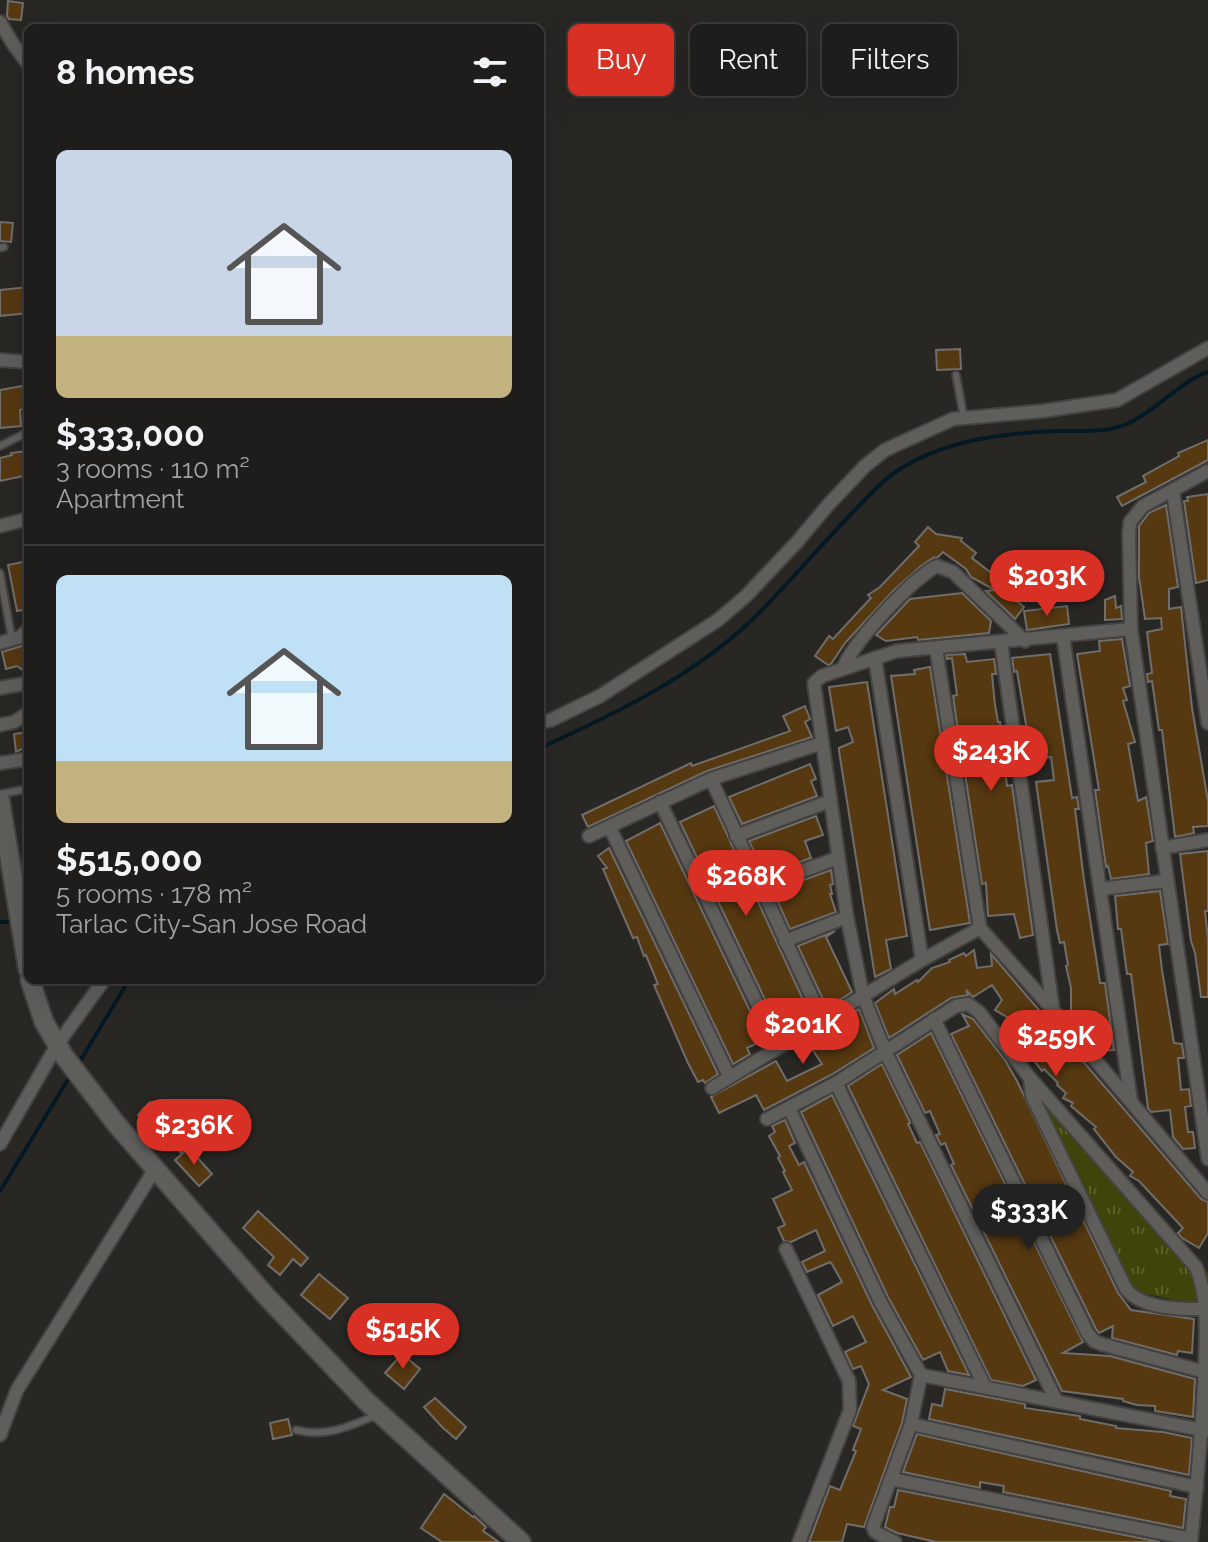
<!DOCTYPE html>
<html lang="en">
<head>
<meta charset="utf-8">
<style>
	body { margin:0; font-family:Raleway,sans-serif; background:#272624; color:#f1f3f6; height:100vh; display:flex; flex-direction:column; font-size:30px; white-space:nowrap }
	* { box-sizing:border-box; margin:0 }
	p { font-size:26px; color:#a1a2a3 }
	.icon { flex:none; width:44px; height:44px; fill:none; stroke:currentColor; stroke-width:2; stroke-linecap:round; stroke-linejoin:round }
	.map { position:relative; flex:1; overflow:hidden }
	.details { position:absolute; left:24px; top:24px; width:520px; height:960px; display:flex; flex-direction:column; background:#1f1d1b; border-radius:12px; box-shadow:0 8px 32px #0002,0 0 0 2px #3c3b3a }
	.details>* { flex:none }
	.hud { position:absolute; left:568px; top:24px; width:520px; height:72px; display:flex; gap:16px }
	.price { position:absolute; translate:-50% -68px; padding:0 18px; border-radius:28px; background:#d93025; color:#fff; font-size:26px; line-height:52px; filter:drop-shadow(0 2px 4px #0008) }
	.price::after { content:''; position:absolute; left:50%; top:48px; width:24px; height:18px; margin-left:-12px; background:inherit; clip-path:polygon(0 0,100% 0,50% 100%) }
	.price.current { background:#222; color:#fff }
	ul { padding:0; list-style:none }
	li { display:grid; align-content:center; gap:16px; height:424px; padding:0 32px }
	li+li { border-top:2px solid #3c3b3a }
	li span { display:grid; place-items:center; height:248px; border-radius:12px; color:#555 }
	li>.icon { margin-inline-start:auto }
	span .icon { width:144px; height:144px; fill:#fffc; stroke-width:1 }
	li b { font-size:34px }
	h2 { display:flex; justify-content:space-between; align-items:center; height:96px; padding:0 32px; font-size:34px }
	.chip { padding:0 28px; border-radius:12px; background:#1f1d1b; box-shadow:0 8px 32px #0002,0 0 0 2px #3c3b3a; font-size:28px; line-height:72px }
	.chip.current { background:#d93025; color:#fff }
	.map>svg:first-child { display:block }
	.grass { fill:url(#grass-tufts) }
	.lines { fill:none; stroke-linecap:round; stroke-linejoin:round }
	.stream { stroke:#041923; stroke-width:4 }
	.building { fill:#563811; stroke:#706e6b; stroke-width:2 }
	.service-casing { stroke:#454341; stroke-width:10 }
	.minor-casing { stroke:#454341; stroke-width:16 }
	.secondary-casing { stroke:#454341; stroke-width:22 }
	.service { stroke:#605e5b; stroke-width:6 }
	.minor { stroke:#605e5b; stroke-width:12 }
	.secondary { stroke:#605e5b; stroke-width:18 }
</style>
</head>
<body>
<div class="map">
<svg width="1208" height="1542" viewBox="0 0 1208 1542">
	<defs>
		<pattern id="grass-tufts" width="24" height="20" patternUnits="userSpaceOnUse" patternTransform="scale(2)"><rect width="24" height="20" fill="#3f450a"/><path d="M3 7l-1-3M5 7V3M7 7l1-3M15 17l-1-3M17 17v-4M19 17l1-3" fill="none" stroke="#5b602e"/></pattern>
	</defs>
	<rect width="100%" height="100%" fill="#292724"/>
	<polygon class="grass" points="1020,1064 1208,1273 1205,1307 1126,1289"/>
	<g class="lines">
		<g class="stream">
			<path d="M540,748C615,714 696,675 756,616C790,582 821,545 855,510C867,498 880,483 894,473C943,440 998,434 1055,431C1073,431 1093,432 1110,429C1147,423 1175,383 1208,372"/>
			<polyline points="0,922 14,922"/>
			<polyline points="77,1066 129,980"/>
			<polyline points="0,1191 72,1073"/>
		</g>
	</g>
	<g class="building">
		<polygon points="8,1 23,3 21,20 9,19 7,16"/>
		<polygon points="0,222 13,223 11,242 0,241"/>
		<polygon points="28,287 28,313 0,316 0,290"/>
		<polygon points="960,349 961,369 937,370 936,350"/>
		<polygon points="28,385 28,408 20,410 21,426 0,428 0,390"/>
		<polygon points="1208,440 1208,460 1122,506 1117,497 1146,482 1143,476 1179,456 1178,453"/>
		<polygon points="27,451 28,475 0,481 0,458 12,455 11,453"/>
		<polygon points="1208,494 1208,580 1196,583 1184,501 1188,501 1187,497"/>
		<polygon points="1166,505 1178,587 1169,589 1169,609 1181,607 1192,708 1208,801 1208,826 1193,827 1194,833 1175,837 1162,730 1159,730 1152,681 1148,682 1147,674 1152,673 1147,632 1162,629 1161,618 1145,619 1139,577 1139,526 1149,513"/>
		<polygon points="928,527 936,534 962,538 961,541 976,553 972,558 990,572 993,569 1005,581 998,590 1002,589 1024,607 1015,619 986,591 995,590 971,577 966,569 943,552 938,557 933,558 921,566 893,591 845,643 831,664 828,665 815,656 829,636 833,639 871,598 868,595 880,587 919,546 915,542"/>
		<polygon points="28,561 28,609 17,611 8,565"/>
		<polygon points="962,593 991,621 989,633 918,640 917,637 886,641 876,635 910,599"/>
		<polygon points="1115,596 1116,608 1121,606 1122,619 1105,620 1105,600"/>
		<polygon points="1067,606 1069,624 1027,630 1024,611"/>
		<polygon points="1122,639 1130,686 1123,688 1127,700 1123,701 1135,742 1128,744 1138,801 1146,797 1153,841 1146,843 1149,874 1111,879 1108,866 1106,867 1095,790 1099,790 1077,654 1100,651 1099,641"/>
		<polygon points="28,644 28,674 17,666 6,669 2,652"/>
		<polygon points="965,654 967,662 994,659 996,674 992,674 995,705 998,722 1000,722 1007,786 1012,785 1033,935 1020,938 1014,914 988,916 986,883 982,884 965,774 968,773 964,737 963,732 958,732 953,696 957,695 952,658 947,659 946,655"/>
		<polygon points="1050,654 1072,798 1077,797 1079,809 1075,809 1084,880 1100,983 1105,983 1114,1050 1103,1051 1102,1028 1098,1029 1096,1012 1071,1012 1071,988 1066,966 1068,965 1064,942 1060,943 1057,930 1036,782 1054,780 1051,757 1032,760 1017,671 1014,672 1012,658"/>
		<polygon points="930,667 970,923 930,930 891,676 915,674 914,670"/>
		<polygon points="867,682 907,936 886,940 891,969 875,977 839,751 839,748 853,742 848,727 836,731 829,687"/>
		<polygon points="805,706 810,719 805,722 812,737 707,771 588,827 582,815 691,763 692,766 790,731 783,716"/>
		<polygon points="28,732 28,746 16,752 14,734"/>
		<polygon points="810,764 816,779 811,781 817,796 742,824 729,797"/>
		<polygon points="714,806 811,1017 782,1035 680,822"/>
		<polygon points="816,816 823,835 805,841 811,858 765,875 749,841"/>
		<polygon points="660,823 764,1040 747,1048 750,1054 733,1064 626,841"/>
		<polygon points="609,848 718,1074 705,1083 703,1080 698,1082 688,1063 654,985 658,984 646,955 644,956 637,937 633,938 603,869 607,868 598,856"/>
		<polygon points="1208,851 1208,911 1205,911 1208,939 1208,997 1201,997 1195,953 1191,941 1180,854"/>
		<polygon points="831,870 833,884 830,885 832,894 830,894 836,912 790,929 773,891"/>
		<polygon points="1160,891 1168,944 1159,945 1162,970 1174,1043 1182,1044 1184,1058 1178,1058 1181,1090 1189,1089 1191,1106 1185,1107 1188,1132 1193,1132 1195,1148 1183,1149 1173,1137 1170,1110 1151,1112 1148,1108 1131,974 1127,974 1121,929 1118,929 1115,896"/>
		<polygon points="835,931 826,937 852,992 827,1008 798,946"/>
		<polygon points="974,950 977,968 992,966 991,954 1201,1199 1208,1202 1208,1233 1199,1248 1182,1238 1178,1233 1183,1228 1139,1181 1130,1176 1133,1172 1116,1157 1094,1129 1096,1127 1071,1106 1073,1103 1063,1098 1066,1093 1057,1085 1058,1083 1044,1069 1042,1071 1031,1057 1032,1055 1012,1036 1022,1026 995,1010 1002,1000 992,985 973,997 966,990 968,995 951,998 889,1038 875,1003 894,989 895,994 917,980 918,982 932,968 950,962 949,960 964,953 966,956"/>
		<polygon points="859,1009 874,1048 831,1075 764,1110 756,1095 719,1113 711,1097 776,1061 787,1081 822,1064 807,1041"/>
		<polygon points="962,1014 973,1019 1005,1060 1017,1081 1118,1293 1131,1310 1194,1319 1192,1353 1178,1351 1177,1355 1112,1338 1113,1326 1099,1333 1096,1329 951,1034 969,1026"/>
		<polygon points="931,1033 1083,1342 1063,1353 1110,1356 1195,1379 1193,1417 1155,1411 1155,1406 1137,1405 1123,1401 1123,1399 1062,1391 951,1165 954,1164 945,1143 941,1145 936,1135 940,1134 930,1111 925,1113 897,1055"/>
		<polygon points="882,1064 909,1120 910,1123 908,1124 917,1143 920,1142 1036,1380 1023,1386 991,1380 848,1086"/>
		<polygon points="832,1095 969,1375 948,1371 940,1352 923,1360 888,1297 801,1112"/>
		<polygon points="150,1102 191,1144 181,1153 158,1128 155,1131 138,1115"/>
		<polygon points="785,1120 795,1143 789,1146 799,1165 804,1162 872,1305 911,1377 883,1390 907,1399 902,1423 864,1527 847,1524 842,1542 809,1542 830,1486 840,1490 856,1451 853,1450 861,1429 853,1426 869,1384 861,1366 853,1369 845,1352 866,1342 853,1316 833,1326 818,1295 842,1282 832,1264 830,1262 807,1272 802,1262 825,1251 816,1230 791,1242 784,1241 778,1228 785,1225 773,1199 792,1190 783,1172 785,1171 778,1158 780,1156 769,1136 775,1132 772,1126"/>
		<polygon points="189,1148 212,1174 199,1186 175,1160"/>
		<polygon points="258,1211 308,1258 301,1266 293,1259 280,1275 268,1265 274,1257 243,1228"/>
		<polygon points="319,1274 348,1298 330,1319 301,1295"/>
		<polygon points="402,1354 420,1369 404,1389 385,1373"/>
		<polygon points="945,1389 1025,1404 1025,1408 1080,1416 1080,1419 1116,1426 1116,1428 1163,1432 1192,1438 1189,1475 929,1419 932,1404 942,1406"/>
		<polygon points="435,1398 466,1427 456,1439 442,1427 424,1407"/>
		<polygon points="288,1419 292,1435 273,1439 270,1423"/>
		<polygon points="917,1434 1171,1491 1170,1496 1186,1499 1183,1528 1003,1492 1004,1486 980,1482 980,1488 903,1472"/>
		<polygon points="898,1490 1160,1542 936,1542 897,1533 885,1527 890,1507 894,1507"/>
		<polygon points="444,1494 473,1517 474,1516 486,1527 483,1531 499,1542 442,1542 421,1528"/>
	</g>
	<g class="lines">
		<g class="service-casing">
			<g id="service">
				<polyline points="0,248 4,247"/>
				<polyline points="956,375 964,418"/>
				<polyline points="0,446 28,432"/>
				<polyline points="0,573 12,640"/>
				<polyline points="0,794 21,790"/>
				<path d="M296,1430C326,1438 350,1426 377,1415"/>
			</g>
		</g>
		<g class="minor-casing">
			<g id="minor">
				<polyline points="0,22 13,44 28,64"/>
				<polyline points="0,360 28,362"/>
				<polyline points="1208,471 1143,506 1130,522 1129,534 1131,629 1208,1159"/>
				<polyline points="1173,492 1208,723"/>
				<polyline points="0,526 28,519"/>
				<polyline points="1063,636 1131,1101"/>
				<polyline points="0,643 20,637 28,630"/>
				<polyline points="1001,643 1053,1009"/>
				<polyline points="936,648 980,928 1053,1010 1208,1193"/>
				<polyline points="875,658 922,960"/>
				<path d="M843,669C850,645 914,577 937,566L953,572L1025,641"/>
				<polyline points="0,688 28,683"/>
				<polyline points="540,722 551,720 600,696 718,620 746,596 798,541 828,505 865,466 885,450 953,419 1043,411 1117,400 1208,348"/>
				<polyline points="0,725 14,722 28,713"/>
				<polyline points="0,763 28,759"/>
				<polyline points="711,779 823,1021"/>
				<polyline points="660,802 778,1047"/>
				<polyline points="610,828 729,1076"/>
				<polyline points="589,836 711,779 822,743"/>
				<polyline points="736,836 830,801"/>
				<polyline points="1162,848 1208,840"/>
				<polyline points="760,886 838,858"/>
				<polyline points="1100,889 1166,881"/>
				<polyline points="785,941 847,917"/>
				<polyline points="934,1019 1088,1334 1094,1341 1101,1344 1205,1372"/>
				<path d="M1030,1078L1032,1096L1126,1289C1143,1310 1182,1309 1207,1309"/>
				<polyline points="836,1083 985,1387"/>
				<polyline points="712,1088 922,960 980,928"/>
				<polyline points="790,1110 880,1301 921,1375 911,1424 873,1527 875,1532 895,1542"/>
				<path d="M767,1119L836,1083L956,1006L968,1004L979,1012L1030,1078L1196,1267C1208,1296 1206,1332 1205,1364C1203,1424 1197,1483 1191,1542"/>
				<polyline points="0,1144 57,1045 104,980"/>
				<polyline points="786,1249 849,1381 850,1410 799,1542"/>
				<polyline points="921,1375 1208,1431"/>
				<polyline points="1056,1400 885,1051 863,996 847,917 814,683 822,676 897,651 1131,629"/>
				<polyline points="911,1424 1197,1487"/>
				<polyline points="0,1435 17,1390 155,1169"/>
				<polyline points="891,1479 1191,1539"/>
			</g>
		</g>
		<g class="secondary-casing">
			<g id="secondary">
				<polyline points="0,800 28,969"/>
				<polyline points="30,980 44,1022 64,1056 117,1125 266,1296 366,1401 521,1542"/>
			</g>
		</g>
		<use href="#service" class="service"/>
		<use href="#minor" class="minor"/>
		<use href="#secondary" class="secondary"/>
	</g>
</svg>
<b class="price" style="left:1047px;top:618px">$203K</b>
<b class="price" style="left:991px;top:793px">$243K</b>
<b class="price" style="left:746px;top:918px">$268K</b>
<b class="price" style="left:803px;top:1066px">$201K</b>
<b class="price" style="left:1056px;top:1078px">$259K</b>
<b class="price" style="left:194px;top:1167px">$236K</b>
<b class="price current" style="left:1029px;top:1252px">$333K</b>
<b class="price" style="left:403px;top:1371px">$515K</b>
<div class="hud">
<a class="chip current">Buy</a>
<a class="chip">Rent</a>
<a class="chip">Filters</a>
</div>
<section class="details">
<h2>8 homes<svg class="icon" aria-label="filters" viewBox="0 0 24 24"><path d="M4 7h16M4 17h16"/><circle cx="9" cy="7" r="2"/><circle cx="15" cy="17" r="2"/></svg></h2>
<ul>
<li><span style="background:linear-gradient(#c9d6e8 75%,#c2b280 0)"><svg class="icon" aria-label="home" viewBox="0 0 24 24"><path d="M3 11l9-7 9 7M6 9v11h12V9"/></svg></span><div><b>$333,000</b><p>3 rooms · 110 m²</p><p>Apartment</p></div></li>
<li><span style="background:linear-gradient(#bfe0f5 75%,#c2b280 0)"><svg class="icon" aria-label="home" viewBox="0 0 24 24"><path d="M3 11l9-7 9 7M6 9v11h12V9"/></svg></span><div><b>$515,000</b><p>5 rooms · 178 m²</p><p>Tarlac City-San Jose Road</p></div></li>
</ul>
</section>
</div>
</body>
</html>
